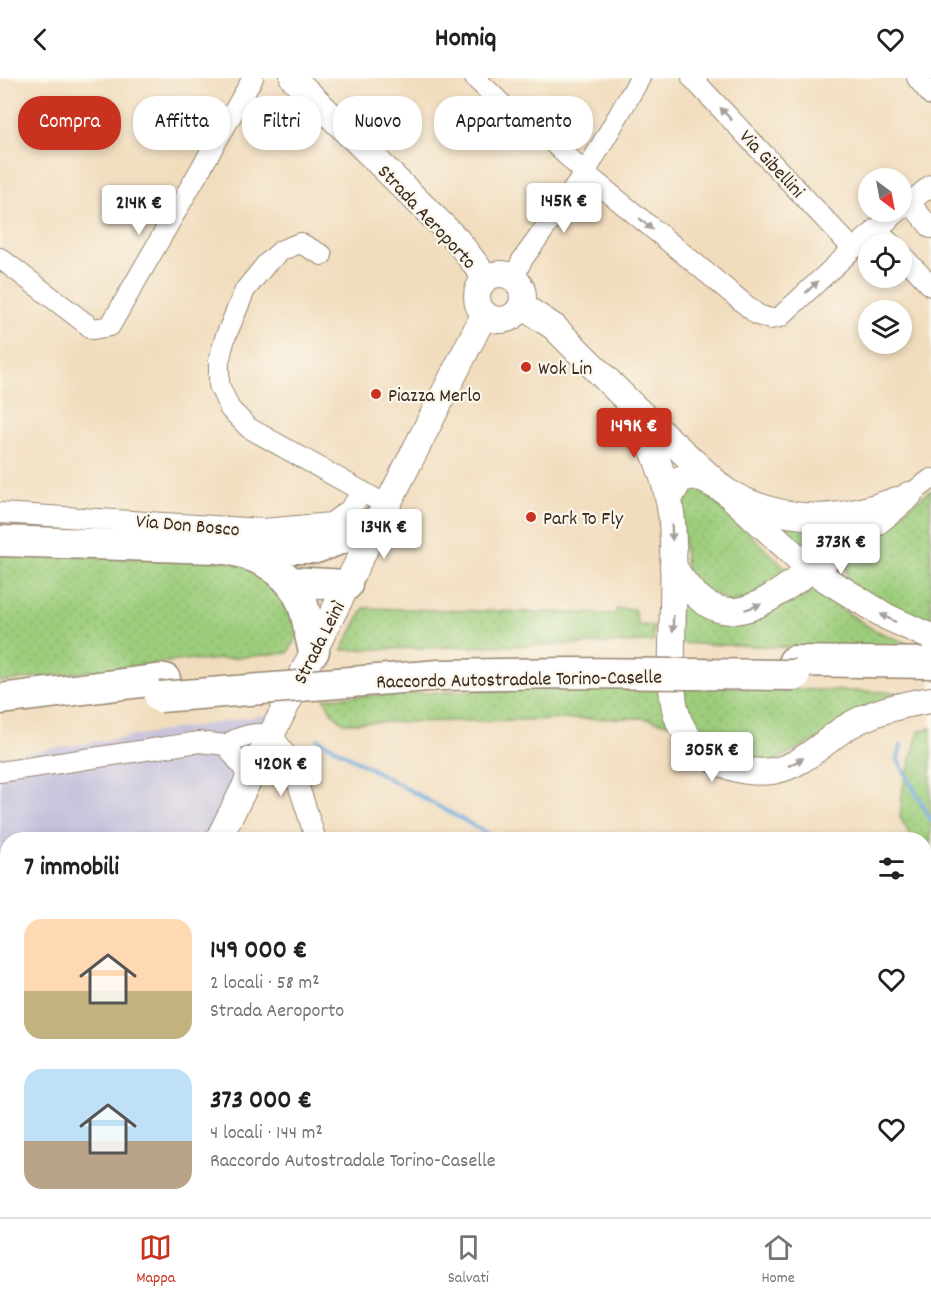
<!DOCTYPE html>
<html lang="it">
<head>
<meta charset="utf-8">
<style>
	body { margin:0; font-family:Dekko,sans-serif; background:#f6f6f6; color:#202124; height:100vh; display:flex; flex-direction:column; font-size:22px; white-space:nowrap }
	* { box-sizing:border-box; margin:0 }
	p { font-size:20px; color:#757577 }
	.icon { flex:none; width:33px; height:33px; fill:none; stroke:currentColor; stroke-width:2; stroke-linecap:round; stroke-linejoin:round }
	.map { position:relative; flex:1; overflow:hidden }
	.sheet { position:absolute; left:0px; top:754px; width:932px; height:386px; display:flex; flex-direction:column; background:#fff; border-radius:24px 24px 0 0; box-shadow:0 3px 9px #0003 }
	.sheet>* { flex:none }
	.hud { position:absolute; left:18px; top:18px; width:600px; height:54px; display:flex; gap:12px }
	.needle { width:39px; rotate:148deg }
	.buttons { position:absolute; left:858px; top:90px; display:grid; gap:12px }
	.buttons a { display:grid; place-items:center; width:54px; height:54px; border-radius:50%; background:#fff; box-shadow:0 3px 9px #0003; font-size:30px }
	.price { position:absolute; translate:-50% -51px; padding:0 14px; border-radius:6px; background:#fff; color:#222; font-size:20px; line-height:39px; filter:drop-shadow(0 2px 3px #0008) }
	.price::after { content:''; position:absolute; left:50%; top:36px; width:18px; height:14px; margin-left:-9px; background:inherit; clip-path:polygon(0 0,100% 0,50% 100%) }
	.price.current { background:#c8321e; color:#fff }
	ul { padding:0; list-style:none }
	li { display:flex; align-items:center; gap:18px; height:150px; padding:0 24px }
	li span { display:grid; place-items:center; flex:none; width:168px; height:120px; border-radius:18px; color:#555 }
	li>.icon { margin-inline-start:auto }
	span .icon { width:72px; height:72px; fill:#fffc; stroke-width:1 }
	li b { font-size:26px }
	h2 { display:flex; justify-content:space-between; align-items:center; height:72px; padding:0 24px; font-size:26px }
	.tag { padding:0 21px; border-radius:24px; background:#fff; box-shadow:0 3px 9px #0003; font-size:21px; line-height:54px }
	.tag.current { background:#c8321e; color:#fff }
	header { display:flex; justify-content:space-between; align-items:center; height:78px; padding:0 24px; background:#fff; font-size:27px; font-weight:700 }
	.menu { display:flex; justify-content:space-around; align-items:center; height:84px; border-top:2px solid #e0e0e0; background:#fff; font-size:16px; color:#757577 }
	.menu a { display:grid; justify-items:center; gap:3px }
	.menu .current { color:#c8321e }
	.map>svg:first-child { display:block }
	.industrial { fill:#c4c0db }
	.grass { fill:url(#grass-dots); stroke:#6c7c4d; stroke-width:1.5 }
	.cemetery { fill:url(#cemetery-stones); stroke:#6c7c4d; stroke-width:1.5 }
	.lines { fill:none; stroke-linecap:round; stroke-linejoin:round }
	.stream { stroke:#6ca7dc; stroke-width:4 }
	.minor-casing { stroke:#96846e; stroke-width:22 }
	.major-casing { stroke:#96846e; stroke-width:28 }
	.highway-casing { stroke:#96846e; stroke-width:33 }
	.minor { stroke:#fff; stroke-width:20 }
	.major { stroke:#fff; stroke-width:26 }
	.highway { stroke:#fff; stroke-width:30 }
	.highway-bridge-casing { stroke:#96846e; stroke-width:33; stroke-linecap:butt }
	.highway-bridge { stroke:#fff; stroke-width:30 }
	.oneway { fill:#a79f9a }
	.poi-dot { fill:#c8321e; stroke:#fbf7ec; stroke-width:2 }
	.labels { text-anchor:middle; stroke-width:4.5; stroke-linejoin:round; paint-order:stroke }
	.street-label { font-size:20px; fill:#3b2a1e; stroke:#fbf7ec }
	.poi-label { font-size:20px; fill:#3b2a1e; stroke:#fbf7ec; text-anchor:start }
</style>
</head>
<body>
<header><svg class="icon" aria-label="back" viewBox="0 0 24 24"><path d="M15 5l-7 7 7 7"/></svg>Homiq<svg class="icon" aria-label="heart" viewBox="0 0 24 24"><path d="M12 20l-8-8c-3-5 5-10 8-4 3-6 11-1 8 4z"/></svg></header>
<div class="map">
<svg width="931" height="1139" viewBox="0 0 931 1139">
	<defs>
		<pattern id="grass-dots" width="8" height="8" patternUnits="userSpaceOnUse" patternTransform="scale(1.5)"><rect width="8" height="8" fill="#9dcd7c"/><path d="M2 2h.1M6 6h.1" fill="none" stroke="#88b06b" stroke-width="1.8" stroke-linecap="round"/></pattern>
		<pattern id="cemetery-stones" width="16" height="16" patternUnits="userSpaceOnUse" patternTransform="scale(1.5)"><rect width="16" height="16" fill="#9dcd7c"/><path d="M2 7V4a2 2 0 0 1 4 0v3zM10 15v-3a2 2 0 0 1 4 0v3z" fill="#88b06b"/></pattern>
	</defs>
	<rect width="100%" height="100%" fill="#fbf7ec"/>
	<filter id="ink" filterUnits="userSpaceOnUse"><feTurbulence type="fractalNoise" baseFrequency=".0167" numOctaves="2"/><feDisplacementMap in="SourceGraphic" scale="12" xChannelSelector="R" yChannelSelector="G"/><feConvolveMatrix kernelMatrix="1 2 1 2 8 2 1 2 1" color-interpolation-filters="sRGB"/></filter>
	<filter id="wash" filterUnits="userSpaceOnUse"><feTurbulence type="fractalNoise" baseFrequency=".008" numOctaves="4" result="noise"/><feDisplacementMap in="SourceGraphic" scale="24" xChannelSelector="R" yChannelSelector="G"/><feGaussianBlur stdDeviation="1.35" result="paint"/><feColorMatrix in="noise" values="0 0 0 0 0 0 0 0 0 0 0 0 0 0 0 0 0 1.4 0 .05"/><feComposite in="paint" operator="in"/></filter>
	<g filter="url(#wash)">
		<rect width="100%" height="100%" fill="#f1ddbe"/>
		<polygon class="industrial" points="272,636 205,762 8,762 8,983 0,988 0,679"/>
		<g class="grass">
			<polygon points="697,407 793,497 741,529 687,503 679,412"/>
			<polygon points="931,412 931,554 851,511 846,489 848,476"/>
			<polygon points="873,439 814,483 781,448 784,447"/>
			<polygon points="0,476 225,483 271,494 300,552 288,575 198,583 193,581 0,604"/>
			<polygon points="804,506 872,551 930,575 678,565 679,511 701,530"/>
			<polygon points="364,530 616,536 616,531 634,531 638,547 653,548 653,564 342,572"/>
			<polygon points="688,608 892,614 904,617 771,685 746,686 696,659 678,614"/>
			<polygon points="636,609 665,611 668,646 643,640 344,645 333,636 324,620 481,612"/>
			<polygon points="931,650 931,795 924,782 924,762 913,762 900,739 903,710 919,653"/>
			<polygon points="931,871 931,1001 924,999 924,874"/>
		</g>
		<polygon class="cemetery" points="418,1132 421,1139 232,1139 229,1133"/>
		<g class="lines">
			<g class="stream">
				<polyline points="318,661 499,762"/>
				<polyline points="901,667 898,682 931,742"/>
				<polyline points="765,1132 766,1139"/>
			</g>
		</g>
	</g>
	<g filter="url(#ink)">
		<g class="lines">
			<g class="minor-casing">
				<g id="minor">
					<polyline points="475,0 505,29 546,58 585,95 758,237 770,241 780,239 853,171 898,134"/>
					<polyline points="692,0 853,171"/>
					<polyline points="917,0 931,17"/>
					<polyline points="909,124 931,150"/>
					<polyline points="902,131 931,107"/>
					<polyline points="876,151 891,166"/>
					<polyline points="322,177 300,165 282,172 267,185 245,212 225,260 219,283 219,307 230,331 249,350 388,428"/>
					<polyline points="902,177 931,208"/>
					<polyline points="0,180 93,251 110,248 253,0"/>
					<polyline points="514,199 522,182 585,95 640,0"/>
					<polyline points="909,417 931,401"/>
					<polyline points="0,435 263,451 331,445 349,432 363,414"/>
					<path d="M226,667C237,659 257,652 271,659C291,669 308,740 316,762"/>
					<polyline points="0,694 199,664 226,667 244,691 247,704"/>
					<polyline points="924,808 931,821"/>
					<polyline points="0,1019 8,1031"/>
					<polyline points="153,1132 156,1139"/>
					<polyline points="442,1132 444,1139"/>
				</g>
			</g>
			<g class="major-casing">
				<g id="major">
					<polyline points="293,0 457,162 486,200"/>
					<circle cx="500" cy="219" r="23"/>
					<polyline points="522,228 554,249 633,328 811,492 887,539 931,559"/>
					<path d="M633,328C651,366 668,401 672,444C675,484 673,526 672,566C672,587 670,609 675,630C684,673 729,698 772,693C801,689 822,665 845,650C873,633 900,627 931,622"/>
					<path d="M669,421L680,401L695,398C712,405 728,415 745,423C799,446 843,442 897,422"/>
					<path d="M673,488C721,567 762,526 818,487C849,465 880,443 909,417"/>
					<polyline points="348,504 484,237"/>
					<polyline points="218,762 347,507"/>
					<polyline points="0,1094 8,1085"/>
				</g>
			</g>
			<g class="highway-casing">
				<g id="highway">
					<path d="M0,463L216,470C251,473 286,489 301,522C308,537 309,557 314,573"/>
					<polyline points="240,470 316,470 346,459 381,441"/>
					<polyline points="290,504 347,507"/>
					<polyline points="794,583 931,585"/>
					<polyline points="0,621 165,601"/>
				</g>
			</g>
			<use href="#minor" class="minor"/>
			<use href="#major" class="major"/>
			<use href="#highway" class="highway"/>
			<g class="highway-bridge-casing">
				<polyline id="highway-bridge" points="160,619 440,597 571,595 795,597"/>
			</g>
			<use href="#highway-bridge" class="highway-bridge"/>
		</g>
		<defs><path id="oneway-solid" d="M-6-.8H1V-3.2L6.5 0L1 3.2V.8H-6Z" transform="scale(1.5)"/></defs>
		<g class="oneway">
			<use href="#oneway-solid" transform="translate(726 36) rotate(-133)"/>
			<use href="#oneway-solid" transform="translate(646 146) rotate(41)"/>
			<use href="#oneway-solid" transform="translate(812 209) rotate(-43)"/>
			<use href="#oneway-solid" transform="translate(672 454) rotate(88)"/>
			<use href="#oneway-solid" transform="translate(753 529) rotate(-18)"/>
			<use href="#oneway-solid" transform="translate(888 540) rotate(-153)"/>
			<use href="#oneway-solid" transform="translate(673 546) rotate(91)"/>
			<use href="#oneway-solid" transform="translate(796 684) rotate(-27)"/>
		</g>
	</g>
	<g class="poi-dot">
		<circle cx="526" cy="289" r="6"/>
		<circle cx="376" cy="316" r="6"/>
		<circle cx="531" cy="439" r="6"/>
	</g>
	<g class="labels">
		<g class="street-label">
			<text transform="translate(773 85) rotate(47)" y="7">Via Gibellini</text>
			<text transform="translate(428 138) rotate(47)" y="7">Strada Aeroporto</text>
			<text transform="translate(188 446) rotate(5)" y="7">Via Don Bosco</text>
			<text transform="translate(318 564) rotate(-63)" y="7">Strada Leinì</text>
			<text transform="translate(519 600) rotate(-1)" y="7">Raccordo Autostradale Torino-Caselle</text>
		</g>
		<g class="poi-label">
			<text x="538" y="296">Wok Lin</text>
			<text x="388" y="323">Piazza Merlo</text>
			<text x="543" y="446">Park To Fly</text>
		</g>
	</g>
</svg>
<div class="buttons">
<a><svg class="needle" viewBox="-14 -14 28 28"><path d="M0-13l5 13h-10z" fill="#e53935"/><path d="M0 13l5-13h-10z" fill="#757577"/></svg></a>
<a><svg class="icon" aria-label="locate" viewBox="0 0 24 24"><circle cx="12" cy="12" r="6"/><path d="M12 2v4M12 18v4M2 12h4M18 12h4"/></svg></a>
<a><svg class="icon" aria-label="layers" viewBox="0 0 24 24"><path d="M12 4l9 5-9 5-9-5zM3 14l9 5 9-5"/></svg></a>
</div>
<b class="price" style="left:564px;top:156px">145K €</b>
<b class="price" style="left:139px;top:158px">214K €</b>
<b class="price current" style="left:634px;top:381px">149K €</b>
<b class="price" style="left:384px;top:482px">134K €</b>
<b class="price" style="left:841px;top:497px">373K €</b>
<b class="price" style="left:712px;top:705px">305K €</b>
<b class="price" style="left:281px;top:719px">420K €</b>
<div class="hud">
<a class="tag current">Compra</a>
<a class="tag">Affitta</a>
<a class="tag">Filtri</a>
<a class="tag">Nuovo</a>
<a class="tag">Appartamento</a>
</div>
<section class="sheet">
<h2>7 immobili<svg class="icon" aria-label="filters" viewBox="0 0 24 24"><path d="M4 7h16M4 17h16"/><circle cx="9" cy="7" r="2"/><circle cx="15" cy="17" r="2"/></svg></h2>
<ul>
<li><span style="background:linear-gradient(#ffd9b3 60%,#c2b280 0)"><svg class="icon" aria-label="home" viewBox="0 0 24 24"><path d="M3 11l9-7 9 7M6 9v11h12V9"/></svg></span><div><b>149 000 €</b><p>2 locali · 58 m²</p><p>Strada Aeroporto</p></div><svg class="icon" aria-label="heart" viewBox="0 0 24 24"><path d="M12 20l-8-8c-3-5 5-10 8-4 3-6 11-1 8 4z"/></svg></li>
<li><span style="background:linear-gradient(#bfe0f5 60%,#b9a48a 0)"><svg class="icon" aria-label="home" viewBox="0 0 24 24"><path d="M3 11l9-7 9 7M6 9v11h12V9"/></svg></span><div><b>373 000 €</b><p>4 locali · 144 m²</p><p>Raccordo Autostradale Torino-Caselle</p></div><svg class="icon" aria-label="heart" viewBox="0 0 24 24"><path d="M12 20l-8-8c-3-5 5-10 8-4 3-6 11-1 8 4z"/></svg></li>
</ul>
</section>
</div>
<nav class="menu">
<a class="current"><svg class="icon" aria-label="map" viewBox="0 0 24 24"><path d="M3 6l6-2 6 2 6-2v14l-6 2-6-2-6 2zM9 4v14M15 6v14"/></svg>Mappa</a>
<a><svg class="icon" aria-label="saved" viewBox="0 0 24 24"><path d="M7 4h10v16l-5-4-5 4z"/></svg>Salvati</a>
<a><svg class="icon" aria-label="home" viewBox="0 0 24 24"><path d="M3 11l9-7 9 7M6 9v11h12V9"/></svg>Home</a>
</nav>
</body>
</html>
